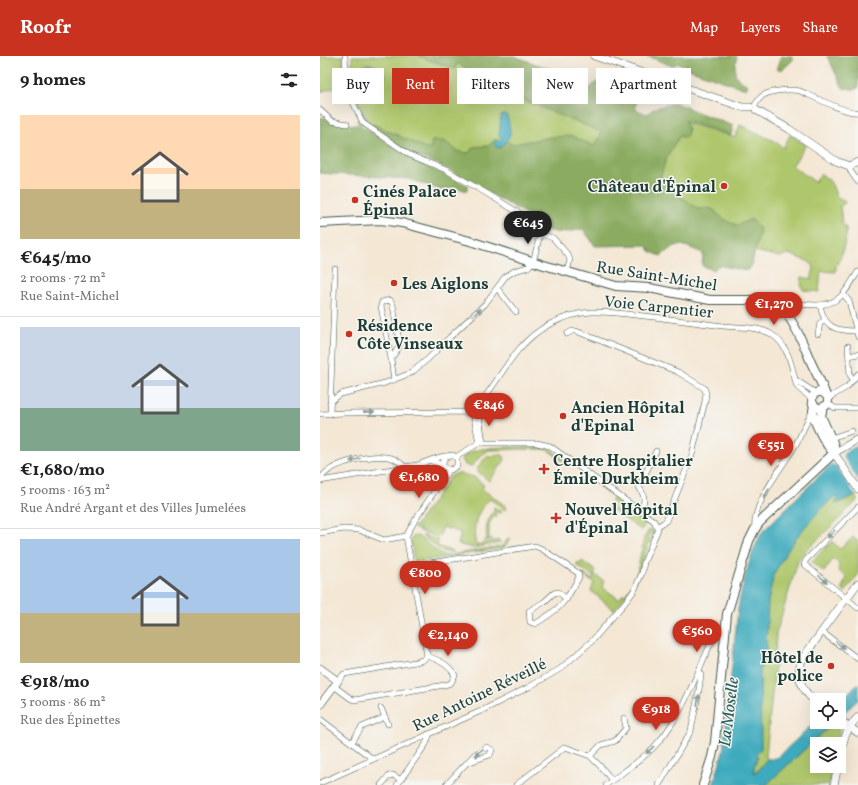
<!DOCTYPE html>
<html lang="en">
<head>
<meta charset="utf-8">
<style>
	body { margin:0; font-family:Vollkorn,serif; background:#f6f6f6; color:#202124; height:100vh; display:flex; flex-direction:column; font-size:15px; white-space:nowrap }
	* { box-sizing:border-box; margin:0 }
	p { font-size:13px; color:#757577 }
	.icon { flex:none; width:22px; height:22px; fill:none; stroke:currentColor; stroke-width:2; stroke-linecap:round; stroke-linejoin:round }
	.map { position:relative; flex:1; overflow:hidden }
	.panel { display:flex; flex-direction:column; background:#fff; width:320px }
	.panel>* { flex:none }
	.hud { position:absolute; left:12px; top:12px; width:380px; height:36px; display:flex; gap:8px }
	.controls { position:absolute; left:490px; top:637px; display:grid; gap:8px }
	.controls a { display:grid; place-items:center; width:36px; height:36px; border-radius:0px; background:#fff; box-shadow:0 4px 16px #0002; font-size:20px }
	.price { position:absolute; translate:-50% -34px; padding:0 9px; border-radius:14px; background:#c8321e; color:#fff; font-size:13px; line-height:26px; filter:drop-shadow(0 1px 2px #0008) }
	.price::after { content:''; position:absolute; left:50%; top:24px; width:12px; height:9px; margin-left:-6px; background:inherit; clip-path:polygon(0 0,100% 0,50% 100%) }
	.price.current { background:#222; color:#fff }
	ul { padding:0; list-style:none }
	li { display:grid; align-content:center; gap:8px; height:212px; padding:0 20px }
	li+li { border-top:1px solid #e0e0e0 }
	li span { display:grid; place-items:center; height:124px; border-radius:0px; color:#555 }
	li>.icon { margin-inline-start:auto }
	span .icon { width:72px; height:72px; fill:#fffc; stroke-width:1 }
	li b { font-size:17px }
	h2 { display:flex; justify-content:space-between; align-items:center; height:48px; padding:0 20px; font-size:17px }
	.pill { padding:0 14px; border-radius:0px; background:#fff; box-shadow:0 4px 16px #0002; font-size:14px; line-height:36px }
	.pill.current { background:#c8321e; color:#fff }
	header { display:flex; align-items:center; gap:24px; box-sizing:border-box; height:56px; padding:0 20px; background:#c8321e; color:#fff }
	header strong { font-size:19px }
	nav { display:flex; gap:22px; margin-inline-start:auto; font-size:14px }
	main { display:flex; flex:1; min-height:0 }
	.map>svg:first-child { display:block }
	.green { fill:#afc76c; stroke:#678250 }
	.forest { fill:#8bac60; stroke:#55744a }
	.water { fill:#3eaabd; stroke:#2e7478 }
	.pier { fill:#f4e7d4 }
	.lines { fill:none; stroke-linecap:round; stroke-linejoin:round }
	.street-casing { stroke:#3f564c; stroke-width:6 }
	.secondary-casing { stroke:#3f564c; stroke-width:8 }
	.primary-casing { stroke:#3f564c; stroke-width:10 }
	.street { stroke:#fff; stroke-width:5 }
	.secondary { stroke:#fff; stroke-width:7 }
	.primary { stroke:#fff; stroke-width:8 }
	.oneway { fill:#8f9e9a }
	.poi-dot { fill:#c8321e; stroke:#f6f6f2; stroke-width:1.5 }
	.labels { text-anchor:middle; stroke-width:3; stroke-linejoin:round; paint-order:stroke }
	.poi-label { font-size:16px; font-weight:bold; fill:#1f3d34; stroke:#f6f6f2; text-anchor:start }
	.street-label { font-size:16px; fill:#1f3d34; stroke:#f6f6f2 }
	.water-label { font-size:17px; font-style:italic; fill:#285e5d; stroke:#f6f6f2 }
</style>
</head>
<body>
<header>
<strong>Roofr</strong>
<nav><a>Map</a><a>Layers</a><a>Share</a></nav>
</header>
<main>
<section class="panel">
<h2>9 homes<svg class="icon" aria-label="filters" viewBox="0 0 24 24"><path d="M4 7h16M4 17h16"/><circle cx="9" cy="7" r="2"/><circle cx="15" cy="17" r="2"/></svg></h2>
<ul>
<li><span style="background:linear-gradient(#ffd9b3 60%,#c2b280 0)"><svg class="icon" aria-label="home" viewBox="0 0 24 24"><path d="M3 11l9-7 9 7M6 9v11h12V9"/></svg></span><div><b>€645/mo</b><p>2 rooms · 72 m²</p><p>Rue Saint-Michel</p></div></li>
<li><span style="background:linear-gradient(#c9d6e8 65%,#7fa58c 0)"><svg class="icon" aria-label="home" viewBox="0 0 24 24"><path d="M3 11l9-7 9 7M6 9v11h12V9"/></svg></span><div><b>€1,680/mo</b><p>5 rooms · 163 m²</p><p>Rue André Argant et des Villes Jumelées</p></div></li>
<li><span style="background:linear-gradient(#a9c7e8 60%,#c2b280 0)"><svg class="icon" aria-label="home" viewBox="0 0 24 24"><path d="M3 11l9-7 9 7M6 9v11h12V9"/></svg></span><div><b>€918/mo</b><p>3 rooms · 86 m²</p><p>Rue des Épinettes</p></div></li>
</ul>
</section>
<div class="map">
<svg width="538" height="729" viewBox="0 0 538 729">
	<rect width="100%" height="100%" fill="#f6f6f2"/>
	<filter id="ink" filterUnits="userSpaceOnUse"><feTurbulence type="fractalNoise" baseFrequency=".025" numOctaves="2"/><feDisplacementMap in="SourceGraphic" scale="8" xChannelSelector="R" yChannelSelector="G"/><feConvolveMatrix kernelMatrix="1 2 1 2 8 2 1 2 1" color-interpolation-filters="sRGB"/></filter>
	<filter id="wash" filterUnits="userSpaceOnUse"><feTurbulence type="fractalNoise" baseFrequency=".012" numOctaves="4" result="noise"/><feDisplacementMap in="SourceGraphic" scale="16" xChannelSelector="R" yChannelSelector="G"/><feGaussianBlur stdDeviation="0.9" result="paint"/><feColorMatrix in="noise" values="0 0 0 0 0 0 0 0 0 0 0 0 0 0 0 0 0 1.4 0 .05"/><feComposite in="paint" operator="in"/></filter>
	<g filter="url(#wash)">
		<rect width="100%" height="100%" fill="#f4e7d4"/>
		<g class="green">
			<polygon points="0,0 23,0 23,29 0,36"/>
			<path d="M32,0H142L202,30L302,51L353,67H366L415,81L420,69L456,86L463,92L470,79L486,89L472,110L495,126L501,118C504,121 509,123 511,127C516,135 514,142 524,145L525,147L520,150C521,156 521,161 522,167C523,169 525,170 526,172C528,179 521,200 519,207H517L515,216L501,215L499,236L483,234L481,229L482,221L491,223L494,212L490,206L468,198L460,201L160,129L49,67L38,68L37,64L46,62L33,36Z"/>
			<path d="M221,391L228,392L243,403V405L228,394L222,393L169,394L162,398L151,411L145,409L142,403C147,388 206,391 221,391Z"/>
			<polygon points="179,398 184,400 185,404 169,425 156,414 166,401"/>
			<path d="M138,417L154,421L164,429L162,433L187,451L185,454L170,443C156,456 152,471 156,489L179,484L180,487L153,492L138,488L141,477L123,471L119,481L99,475L100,472L98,474L94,472L131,420Z"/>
			<polygon points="536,439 537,445 479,502 456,578 455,607 446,699 447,703 435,717 433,713 438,700 436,698 441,693 440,615 446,593 448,545 454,518 467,495 484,472 501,453 515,440 517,442 516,448"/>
			<polygon points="295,440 314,455 304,456 291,446"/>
			<polygon points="289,449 302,459 319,457 328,464 321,474 288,451"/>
			<path d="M174,451L182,456L180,458L178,455L175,459L177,462L174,460L169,468V483H173L163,485L167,483C165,471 167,463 175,454L173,452Z"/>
			<path d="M329,474H332L333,477L328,482L330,483V485C324,498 322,509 317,521C312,533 303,544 294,554L271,535L274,527L263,519L264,518L272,524L274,521L256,509L258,506L260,508L262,505L276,515L274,518L284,525L282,531L299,543L303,538L305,539L316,522L324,482Z"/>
			<polygon points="103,479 118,484 117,490 134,496 124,496 103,481"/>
			<path d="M94,480H98L122,499L126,500L182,490L189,482L190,483L184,492L96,506L94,505L92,495L93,494C92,489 88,485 94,480Z"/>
			<path d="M533,481L537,485L538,484V519L525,536L521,533L527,522L518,514C519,509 519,506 513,503L504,516L493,507L492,505L512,485L520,493Z"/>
			<polygon points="515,666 519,674 517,688 497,688 497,710 513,710 509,729 446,729"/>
		</g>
		<g class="forest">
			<path d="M98,0H194L232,14L233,23L241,31L254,37L270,32L282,22L318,36L315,53L327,58L335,52L355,47L413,70L411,79L365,65C367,71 370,76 365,82L360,80C348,96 344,106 340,125L378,153C398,150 392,156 406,164C409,167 414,168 418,169L431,163L437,169L440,174L431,211L425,215L399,209L394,214L382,210L383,197C361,189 361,183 341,200L331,196L326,189L275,190L263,173C251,175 236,180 225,172C219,167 217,163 210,160L118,108L91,98L51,71L53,68L110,94L112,85H124L139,96L149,97L153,91L168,90L175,83L193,88L231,81L252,80L274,90L280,81L281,76L160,26L152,16L137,7L135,13Z"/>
			<path d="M327,0H417C414,16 412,21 428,29L426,33L368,13L366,10L358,7L352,10Z"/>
			<polygon points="461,0 472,0 473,4 463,13 457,14"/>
			<polygon points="507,0 538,0 538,32 535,33 523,32"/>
			<polygon points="3,61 11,66 42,70 98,107 147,129 147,135 135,131 121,134 90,123 0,117 0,62"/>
		</g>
		<g class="water">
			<path d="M47,8C55,8 62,14 66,20L64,24C55,23 55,15 44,18L41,13Z"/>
			<path d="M181,59H187C191,77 194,78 180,92L176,91L174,88V86L182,83L179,79Z"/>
			<path d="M538,389V438L515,448L517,442L515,440L501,453L484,472L467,495L454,518L448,545L446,593L440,615L441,693L436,698L438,700L434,710V716L436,717L447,703H452L458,701L497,664V666H514L446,729H393L403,696L418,552C423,527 430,496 443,475L511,408L526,396Z"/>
			<polygon points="538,628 538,644 519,661 519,645"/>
		</g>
		<polygon class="pier" points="523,397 523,401 538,424 538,440 537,441 516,409 511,408"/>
	</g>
	<g filter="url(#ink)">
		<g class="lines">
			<g class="street-casing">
				<g id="street">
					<path d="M435,49C437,46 439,43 441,41C449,34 470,33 480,35C492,40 527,58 538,56"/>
					<polyline points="0,54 12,65 27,68"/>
					<polyline points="529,110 531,116 538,126"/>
					<polyline points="220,178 233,182 248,199 250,204 247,216"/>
					<polyline points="177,232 196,256"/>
					<polyline points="523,238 529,245 538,281"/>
					<path d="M500,249C504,272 516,275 537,275"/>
					<path d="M468,251C477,248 486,248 496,249C521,249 526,234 538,216"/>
					<polyline points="247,278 252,275 256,275 358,316 384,332 386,337 385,345 372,399 346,465 338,470"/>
					<polyline points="498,278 500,267 505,264"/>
					<polyline points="528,290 530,319 533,323"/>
					<polyline points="529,300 538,298"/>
					<polyline points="71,303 79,291 79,285 73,249 70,244 62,246 61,250 71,303 74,324"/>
					<polyline points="476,324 496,337"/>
					<polyline points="507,343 527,331 538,318"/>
					<polyline points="10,347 15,342 21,338 65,327 91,317 109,302 130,281 165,248 185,221 194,215 208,211 213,206 221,175 209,163 166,137 126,114 90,99 43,67 27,34 25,0"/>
					<polyline points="162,347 159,359 163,387"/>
					<polyline points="507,347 515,352 538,352"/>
					<path d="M153,356C181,325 191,289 230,268C242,262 257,257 271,256C292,255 313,259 334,261C357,264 380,267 403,270C417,271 439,271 451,278C468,288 472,310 476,328L478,332L492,343"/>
					<polyline points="153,356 159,387"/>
					<polyline points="0,358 25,357 153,356 159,359"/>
					<polyline points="10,358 15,213"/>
					<polyline points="511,382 532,375"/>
					<path d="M111,405C122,406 123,413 131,414L137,410V403L133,399L126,400L123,406V409"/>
					<path d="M0,424C9,406 54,397 72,402C77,404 81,407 85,411"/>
					<path d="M0,425L97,409C107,406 116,401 126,400"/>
					<polyline points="538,451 486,504 484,508 538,552"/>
					<path d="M320,454C326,445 325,440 319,431L336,395"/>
					<path d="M435,473C431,449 463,410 475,390C481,379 486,367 492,356"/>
					<polyline points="0,477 24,473 39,474 64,484 86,480"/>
					<polyline points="86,480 107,600"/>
					<polyline points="86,480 97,461 129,414"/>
					<path d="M91,510L215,490L222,493L258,517L259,521C246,546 240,553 215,568L210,566L209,555L224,546L234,537L238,536L247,543"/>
					<polyline points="502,576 538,603"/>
					<polyline points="18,625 24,618 95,606 103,604 107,600"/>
					<path d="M14,630L30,642L34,644L125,629L131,627L135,619C129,609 117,603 107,600"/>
					<polyline points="61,652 68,668"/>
					<polyline points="0,663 53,703"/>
					<polyline points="32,686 42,671 65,661"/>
					<polyline points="270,700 281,689 295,685 306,672 304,662"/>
					<polyline points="0,727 161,655 209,631 240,613 272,585 308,543 315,533 322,517 324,506 338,473 334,465 230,390 217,387 159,387 136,401"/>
					<polyline points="61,729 69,720 73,719 81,724"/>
					<polyline points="77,729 106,688 109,680 108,678"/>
					<polyline points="126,729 155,698 167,691 172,694 170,699 147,707"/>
					<polyline points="196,729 245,691 270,700 280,710 292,724"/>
					<path d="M286,729C301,717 318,707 332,693C361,664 374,623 391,587C395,580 398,574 406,573"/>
					<polyline points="339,729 371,675 379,634 381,618 379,614"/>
				</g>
			</g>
			<g class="secondary-casing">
				<g id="secondary">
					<polyline points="274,0 422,51 430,51"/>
					<polyline points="436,54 469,73 516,105 529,110 538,106"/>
					<polyline points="538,383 514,397 538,433"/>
					<polyline points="0,612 18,625 0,649"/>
					<path d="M497,647C486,639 476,624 480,610C483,599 492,590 498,581C511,563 524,545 538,527"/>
					<polyline points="519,663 538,677"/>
					<path d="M519,703C523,686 525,674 538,661"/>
					<polyline points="514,729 518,710"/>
				</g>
			</g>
			<g class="primary-casing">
				<g id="primary">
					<polyline points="0,167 61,164 82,167 150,185 224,209 296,230 329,232 390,244 440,244 452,245 459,250"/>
					<circle cx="463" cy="253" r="5"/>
					<path d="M466,257C477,271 483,288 490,304C495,316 502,326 505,338"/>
					<circle cx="500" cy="344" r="8"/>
					<path d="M494,349C494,351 493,353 493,355C493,366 506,390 514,397"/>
					<polyline points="503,351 501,360 514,389 514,397"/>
					<polyline points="383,729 392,701 395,686 407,558 429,485 435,473 440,466 514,397"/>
				</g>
			</g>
			<use href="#street" class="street"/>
			<use href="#secondary" class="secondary"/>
			<use href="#primary" class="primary"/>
		</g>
		<defs><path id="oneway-solid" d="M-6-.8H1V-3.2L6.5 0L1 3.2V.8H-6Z"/></defs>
		<g class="oneway">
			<use href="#oneway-solid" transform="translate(157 256) rotate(-42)"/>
			<use href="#oneway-solid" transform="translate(49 356) rotate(-1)"/>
			<use href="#oneway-solid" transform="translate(35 404) rotate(164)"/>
			<use href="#oneway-solid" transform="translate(446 438) rotate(118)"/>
			<use href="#oneway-solid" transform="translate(511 478) rotate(134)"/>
			<use href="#oneway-solid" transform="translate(503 523) rotate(38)"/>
			<use href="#oneway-solid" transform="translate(520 589) rotate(38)"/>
			<use href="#oneway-solid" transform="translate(378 644) rotate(-81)"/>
			<use href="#oneway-solid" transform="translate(330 694) rotate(136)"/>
			<use href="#oneway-solid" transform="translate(159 696) rotate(143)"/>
		</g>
	</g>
	<g class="poi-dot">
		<circle cx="404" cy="130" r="4"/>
		<circle cx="35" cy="144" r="4"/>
		<circle cx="74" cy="227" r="4"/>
		<circle cx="29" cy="278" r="4"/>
		<circle cx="243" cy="360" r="4"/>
		<path d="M222 407h4v4h4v4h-4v4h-4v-4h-4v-4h4z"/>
		<path d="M234 456h4v4h4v4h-4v4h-4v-4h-4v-4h4z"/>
		<circle cx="511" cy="610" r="4"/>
	</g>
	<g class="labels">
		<g class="poi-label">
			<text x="396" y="136" text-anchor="end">Château d'Épinal</text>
			<text x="43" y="141">Cinés Palace<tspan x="43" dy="18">Épinal</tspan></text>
			<text x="82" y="233">Les Aiglons</text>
			<text x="37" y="275">Résidence<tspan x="37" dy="18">Côte Vinseaux</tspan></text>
			<text x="251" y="357">Ancien Hôpital<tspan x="251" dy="18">d'Epinal</tspan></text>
			<text x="233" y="410">Centre Hospitalier<tspan x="233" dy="18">Émile Durkheim</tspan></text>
			<text x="245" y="459">Nouvel Hôpital<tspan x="245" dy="18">d'Épinal</tspan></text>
			<text x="503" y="607" text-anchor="end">Hôtel de<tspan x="503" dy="18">police</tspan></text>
		</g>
		<g class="street-label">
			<text transform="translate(337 219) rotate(9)" y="6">Rue Saint-Michel</text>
			<text transform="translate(339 250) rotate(6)" y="6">Voie Carpentier</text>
			<text transform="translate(159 638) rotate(-26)" y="6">Rue Antoine Réveillé</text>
		</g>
		<g class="water-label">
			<text transform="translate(408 656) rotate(-83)" y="6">La Moselle</text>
		</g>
	</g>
</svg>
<div class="controls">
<a><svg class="icon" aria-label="locate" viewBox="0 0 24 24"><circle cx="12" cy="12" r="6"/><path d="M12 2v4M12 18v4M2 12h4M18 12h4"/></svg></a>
<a><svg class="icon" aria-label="layers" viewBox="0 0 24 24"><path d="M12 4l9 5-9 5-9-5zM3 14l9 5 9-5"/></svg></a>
</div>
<b class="price current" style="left:208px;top:189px">€645</b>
<b class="price" style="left:454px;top:270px">€1,270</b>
<b class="price" style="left:169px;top:371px">€846</b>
<b class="price" style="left:451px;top:411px">€551</b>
<b class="price" style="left:99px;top:443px">€1,680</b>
<b class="price" style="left:105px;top:539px">€800</b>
<b class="price" style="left:377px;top:597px">€560</b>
<b class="price" style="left:128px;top:601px">€2,140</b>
<b class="price" style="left:336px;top:675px">€918</b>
<div class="hud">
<a class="pill">Buy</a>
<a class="pill current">Rent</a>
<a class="pill">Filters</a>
<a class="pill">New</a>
<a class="pill">Apartment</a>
</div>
</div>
</main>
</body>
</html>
